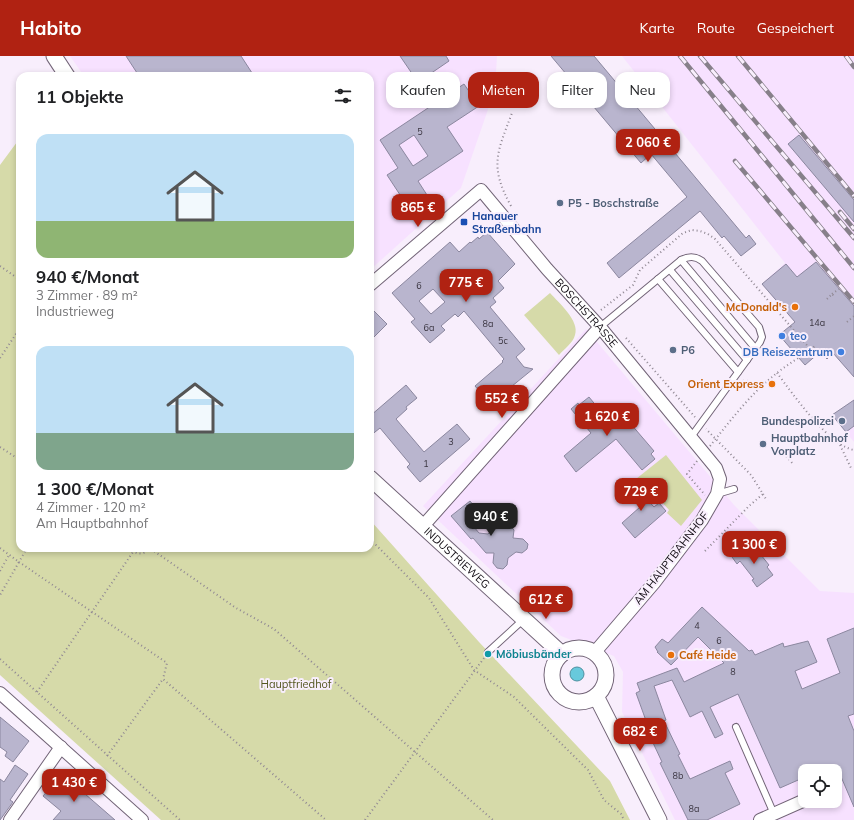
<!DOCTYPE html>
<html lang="de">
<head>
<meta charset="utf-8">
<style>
	body { margin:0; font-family:Mulish,sans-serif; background:#f2f2f2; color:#202124; height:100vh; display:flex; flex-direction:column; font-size:15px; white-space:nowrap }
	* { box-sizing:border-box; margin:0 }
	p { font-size:13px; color:#757577 }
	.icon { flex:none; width:22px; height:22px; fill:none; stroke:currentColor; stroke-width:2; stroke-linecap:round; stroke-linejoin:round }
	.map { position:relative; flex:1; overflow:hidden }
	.sheet { position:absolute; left:16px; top:16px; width:358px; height:480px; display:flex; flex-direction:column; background:#fff; border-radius:12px; box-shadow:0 2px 6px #0003 }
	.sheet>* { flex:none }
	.top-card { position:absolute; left:386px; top:16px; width:380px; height:36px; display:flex; gap:8px }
	.buttons { position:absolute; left:798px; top:708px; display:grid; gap:8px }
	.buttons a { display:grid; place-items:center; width:44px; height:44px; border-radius:8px; background:#fff; box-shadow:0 2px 6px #0003; font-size:20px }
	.price { position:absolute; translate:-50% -34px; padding:0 9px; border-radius:8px; background:#b02212; color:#fff; font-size:13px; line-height:26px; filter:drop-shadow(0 1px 2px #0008) }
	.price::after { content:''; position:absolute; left:50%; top:24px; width:12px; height:9px; margin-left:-6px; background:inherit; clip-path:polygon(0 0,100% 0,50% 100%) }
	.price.active { background:#222; color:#fff }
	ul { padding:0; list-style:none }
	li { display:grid; align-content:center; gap:8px; height:212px; padding:0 20px }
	li span { display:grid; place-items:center; height:124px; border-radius:12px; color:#555 }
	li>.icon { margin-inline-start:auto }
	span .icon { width:72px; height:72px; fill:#fffc; stroke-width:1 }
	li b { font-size:17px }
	h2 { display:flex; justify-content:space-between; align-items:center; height:48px; padding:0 20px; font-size:17px }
	.chip { padding:0 14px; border-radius:12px; background:#fff; box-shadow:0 2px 6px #0003; font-size:14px; line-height:36px }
	.chip.active { background:#b02212; color:#fff }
	header { display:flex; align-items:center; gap:24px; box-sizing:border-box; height:56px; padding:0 20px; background:#b02212; color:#fff }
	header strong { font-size:19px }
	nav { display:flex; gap:22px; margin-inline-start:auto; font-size:14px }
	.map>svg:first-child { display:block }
	.built { fill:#f7e1ff; fill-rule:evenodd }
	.green { fill:#d6daa9 }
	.water { fill:#68c9dc; stroke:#4d909f }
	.building { fill:#b9b5ce; stroke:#8b879f; fill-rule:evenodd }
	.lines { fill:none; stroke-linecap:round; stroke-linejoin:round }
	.service-casing { stroke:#726477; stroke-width:8 }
	.minor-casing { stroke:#726477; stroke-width:14 }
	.tertiary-casing { stroke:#726477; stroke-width:17 }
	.path { stroke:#908893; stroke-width:2; stroke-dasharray:1 3; stroke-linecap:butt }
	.service { stroke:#fff; stroke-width:6 }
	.minor { stroke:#fff; stroke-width:12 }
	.tertiary { stroke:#fff; stroke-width:15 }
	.rail-casing { stroke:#87808a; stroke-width:4.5 }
	.rail { stroke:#f8eefc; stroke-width:3; stroke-dasharray:9; stroke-linecap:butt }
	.service-dot { fill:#5c6f8a; stroke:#f8eefc; stroke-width:1.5 }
	.transit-dot { fill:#1a4fb4; stroke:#f8eefc; stroke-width:1.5 }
	.food-dot { fill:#e8710a; stroke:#f8eefc; stroke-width:1.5 }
	.shop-dot { fill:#3f7fe0; stroke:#f8eefc; stroke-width:1.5 }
	.culture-dot { fill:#0f9aa8; stroke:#f8eefc; stroke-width:1.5 }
	.labels { text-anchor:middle; stroke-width:4; stroke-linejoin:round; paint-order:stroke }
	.number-label { font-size:9px; fill:#3a3540 }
	.service-label { font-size:11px; font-weight:bold; fill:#4e5e75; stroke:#f8eefc; text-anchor:start }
	.transit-label { font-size:11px; font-weight:bold; fill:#164399; stroke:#f8eefc; text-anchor:start }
	.food-label { font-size:11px; font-weight:bold; fill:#c56008; stroke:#f8eefc; text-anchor:end }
	.street-label { font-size:11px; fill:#0f0a11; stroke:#f8eefc }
	.shop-label { font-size:11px; font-weight:bold; fill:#366cbe; stroke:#f8eefc; text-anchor:start }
	.culture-label { font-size:11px; font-weight:bold; fill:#0d838f; stroke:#f8eefc; text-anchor:start }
	.park-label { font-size:11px; fill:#53551f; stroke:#f8eefc }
</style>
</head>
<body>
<header>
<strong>Habito</strong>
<nav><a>Karte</a><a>Route</a><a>Gespeichert</a></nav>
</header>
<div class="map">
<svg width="854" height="764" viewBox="0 0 854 764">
	<rect width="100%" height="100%" fill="#f8eefc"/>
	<g class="built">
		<polygon points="70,0 497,0 495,33 461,132 370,214 370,20 84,20"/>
		<polygon points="622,0 854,0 854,321 833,297 827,303 799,271 765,225 785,207"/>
		<path d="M586,273L734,449L820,535L854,537V764H675L622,656L623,616L614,600L561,580L423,450ZM805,715H835V745H805Z"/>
		<polygon points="854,344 854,386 832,359"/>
	</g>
	<g class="green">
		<polygon points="20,82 20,492 370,492 370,464 479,586 610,725 630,764 161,764 0,619 0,109"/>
		<path d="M550,237C559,247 580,265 575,279C573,287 564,293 559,299L524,259Z"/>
		<polygon points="666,399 702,444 681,470 667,457 669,454 660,444 656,445 636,423"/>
	</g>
	<circle class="water" cx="577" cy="618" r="7"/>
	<g class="building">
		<polygon points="126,0 241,0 254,20 139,20"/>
		<polygon points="400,0 446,0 449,5 411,31 406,23 413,19"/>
		<polygon points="551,0 594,0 746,182 749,179 756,188 741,200 724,180 722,182 700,155 619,222 607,207 687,141 651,98 641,107"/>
		<path d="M464,28L479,50L447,71L463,95L418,125L427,139L408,151L387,119L398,112L380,84ZM414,79L428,100L413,110L399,89Z"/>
		<polygon points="799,79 854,144 854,166 788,88"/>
		<path d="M487,176L515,208L498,225L504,232L493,242L496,246L490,251L525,293L516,301L524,311L533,313L490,348L475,330L503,306L502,305L504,303L464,255L458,261L455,258L441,270L445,274L430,287L411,266L415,263L392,237L450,186L459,196L470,186L471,187L478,181L479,183ZM433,233L445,246L431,258L419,245Z"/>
		<polygon points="816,206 854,250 854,321 833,297 827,303 820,296 805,309 779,279 795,266 762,228 786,208 797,221"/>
		<polygon points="370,251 387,268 370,285"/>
		<polygon points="406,329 417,342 406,351 407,353 396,363 424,396 457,368 470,383 420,426 407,411 410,408 380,372 370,380 370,360"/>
		<polygon points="589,341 607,363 618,353 654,395 651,398 655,403 642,414 616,383 576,416 564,400 591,377 571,353 578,347 579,349"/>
		<polygon points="854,344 854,370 846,376 832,359"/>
		<polygon points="633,424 638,431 637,432 654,451 659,447 666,455 635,482 622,467 640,451 623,433"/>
		<polygon points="470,445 479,456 469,465 479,477 488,478 496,470 497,467 503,461 514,474 513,482 523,483 528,488 527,493 522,497 516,496 508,502 507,509 503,513 497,512 493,507 494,497 486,497 473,482 471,483 451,460"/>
		<polygon points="748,488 754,496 757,494 769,509 767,511 773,519 757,531 752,524 754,523 740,505 737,508 732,501"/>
		<polygon points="702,551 749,595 752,594 755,599 783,587 784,591 808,585 817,606 795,615 802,633 840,617 827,583 854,572 854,658 848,660 854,675 854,751 839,716 835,718 835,715 805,715 805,721 780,732 738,638 710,651 723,678 715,682 702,655 690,661 672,624 654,630 666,664 664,665 680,698 678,699 690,723 730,705 733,713 725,717 740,748 707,764 688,764 660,707 662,706 647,674 649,673 636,637 640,635 637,627 677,612 684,626 724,607 698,581 671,609 657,596 658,596 655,591 662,583 668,587"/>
		<polygon points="0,661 29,685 13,706 5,700 7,696 0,691"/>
		<polygon points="15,709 28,718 10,744 13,746 0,764 0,723 4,726"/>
		<polygon points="62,718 77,731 115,764 53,764 61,755 43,740"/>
	</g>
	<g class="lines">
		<g class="service-casing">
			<g id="service">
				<polyline points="681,204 755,292"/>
				<polyline points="670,214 747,304"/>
				<polyline points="658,223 738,316"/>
				<path d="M600,271L681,204C689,200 695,200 702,205L759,271L762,281L760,286L691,381"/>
				<polyline points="717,438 734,433"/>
				<polyline points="488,596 524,563"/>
				<polyline points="736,671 774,758"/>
			</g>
		</g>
		<g class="minor-casing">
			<g id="minor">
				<path id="s1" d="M370,229L481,134L547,213L600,271L716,412L720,423L717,438L702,464L654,527L595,596"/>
				<polyline points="423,470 600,271"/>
				<polyline points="0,637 142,764"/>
				<polyline points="10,764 61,691"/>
				<polyline points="760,764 805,744"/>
			</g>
		</g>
		<g class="tertiary-casing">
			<g id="tertiary">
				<polyline points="54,0 67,20"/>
				<path id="s2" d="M370,422L562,598"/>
				<circle cx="579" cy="619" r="27"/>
				<polyline points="596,640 659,764"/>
			</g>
		</g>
		<g class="path">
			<path d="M511,150C489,110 497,97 512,57"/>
			<polyline points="0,210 20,224"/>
			<polyline points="832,238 839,233"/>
			<polyline points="827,243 832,238 835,241"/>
			<polyline points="775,253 780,248"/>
			<polyline points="601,254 633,229 640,214 683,177 692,174 700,175 708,178 715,183 811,294"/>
			<polyline points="847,266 854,260"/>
			<polyline points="626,282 695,361"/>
			<polyline points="0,302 20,272"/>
			<path d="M777,317C793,338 828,389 854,394"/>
			<polyline points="743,325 746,324 758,335"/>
			<polyline points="840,389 851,412"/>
			<path d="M710,390C731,364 751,337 777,317C789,307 803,300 815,290"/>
			<polyline points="0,391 20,404"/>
			<polyline points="781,394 793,408"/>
			<polyline points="697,405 687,418 705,439"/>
			<polyline points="763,438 767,445"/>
			<polyline points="370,483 429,542 474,614 514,641 588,714 604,744 621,758 624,764"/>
			<polyline points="0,492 19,506 0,539"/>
			<polyline points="27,492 19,506 167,607 163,623"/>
			<path d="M129,492C136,499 143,499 150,493"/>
			<polyline points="151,493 236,552 274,573 493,764"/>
			<polyline points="705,495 749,450 763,438 751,419 706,373"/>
			<polyline points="0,515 9,499"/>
			<polyline points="0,603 180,764"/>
			<polyline points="37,636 133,496"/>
			<polyline points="107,700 163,623 326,764"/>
			<polyline points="365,764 484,602"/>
		</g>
		<use href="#service" class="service"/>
		<use href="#minor" class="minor"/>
		<use href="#tertiary" class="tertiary"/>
		<g class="rail-casing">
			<g id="rail">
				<polyline points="680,0 854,212"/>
				<polyline points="700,0 854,182"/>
				<polyline points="738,0 854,140"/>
				<polyline points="846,0 854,11"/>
				<polyline points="735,105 854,246"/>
				<polyline points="840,156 854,173"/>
			</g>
		</g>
		<use href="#rail" class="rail"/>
	</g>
	<g class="service-dot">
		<circle cx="560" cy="147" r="4"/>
		<circle cx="673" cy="294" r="4"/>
		<circle cx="842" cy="365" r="4"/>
		<circle cx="763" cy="388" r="4"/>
	</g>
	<rect class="transit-dot" x="460" y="162" width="8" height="8" rx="2"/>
	<g class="food-dot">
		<circle cx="795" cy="251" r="4"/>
		<circle cx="772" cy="328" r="4"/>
		<circle cx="671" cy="599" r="4"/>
	</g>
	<g class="shop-dot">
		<circle cx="782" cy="280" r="4"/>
		<circle cx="841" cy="296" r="4"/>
	</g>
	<circle class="culture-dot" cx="488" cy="598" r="4"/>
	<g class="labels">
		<g class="number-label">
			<text x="420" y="79">5</text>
			<text x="419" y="233">6</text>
			<text x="817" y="270">14a</text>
			<text x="488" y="271">8a</text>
			<text x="429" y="275">6a</text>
			<text x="503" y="288">5c</text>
			<text x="451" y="389">3</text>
			<text x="426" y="411">1</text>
			<text x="697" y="573">4</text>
			<text x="719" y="588">6</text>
			<text x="733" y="619">8</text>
			<text x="678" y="723">8b</text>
			<text x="694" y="756">8a</text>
		</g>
		<g class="service-label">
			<text x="568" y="151">P5 - Boschstraße</text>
			<text x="681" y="298">P6</text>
			<text x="834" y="369" text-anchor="end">Bundespolizei</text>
			<text x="771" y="386">Hauptbahnhof<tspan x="771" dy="13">Vorplatz</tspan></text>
		</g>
		<g class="transit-label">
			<text x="472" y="164">Hanauer<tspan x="472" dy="13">Straßenbahn</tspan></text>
		</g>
		<g class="food-label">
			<text x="787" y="255">McDonald's</text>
			<text x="764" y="332">Orient Express</text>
			<text x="679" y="603" text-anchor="start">Café Heide</text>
		</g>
		<g class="street-label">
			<text dy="4" stroke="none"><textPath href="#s1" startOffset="308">BOSCHSTRASSE</textPath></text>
			<text dy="4" stroke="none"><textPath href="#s2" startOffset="118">INDUSTRIEWEG</textPath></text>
			<text transform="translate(671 502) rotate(-52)" y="4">AM HAUPTBAHNHOF</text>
		</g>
		<g class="shop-label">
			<text x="790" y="284">teo</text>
			<text x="833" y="300" text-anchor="end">DB Reisezentrum</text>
		</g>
		<g class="culture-label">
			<text x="496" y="602">Möbiusbänder</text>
		</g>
		<g class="park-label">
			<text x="296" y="632">Hauptfriedhof</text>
		</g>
	</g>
</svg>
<div class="buttons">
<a><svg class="icon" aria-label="locate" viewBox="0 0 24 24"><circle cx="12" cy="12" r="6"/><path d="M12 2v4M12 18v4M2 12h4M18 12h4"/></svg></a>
</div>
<b class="price" style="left:648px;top:107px">2 060 €</b>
<b class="price" style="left:418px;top:172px">865 €</b>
<b class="price" style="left:466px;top:247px">775 €</b>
<b class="price" style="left:502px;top:363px">552 €</b>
<b class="price" style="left:607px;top:381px">1 620 €</b>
<b class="price" style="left:641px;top:456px">729 €</b>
<b class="price active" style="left:491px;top:481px">940 €</b>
<b class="price" style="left:754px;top:509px">1 300 €</b>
<b class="price" style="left:546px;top:564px">612 €</b>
<b class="price" style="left:640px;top:696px">682 €</b>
<b class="price" style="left:74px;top:747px">1 430 €</b>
<div class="top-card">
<a class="chip">Kaufen</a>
<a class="chip active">Mieten</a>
<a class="chip">Filter</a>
<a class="chip">Neu</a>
</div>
<section class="sheet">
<h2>11 Objekte<svg class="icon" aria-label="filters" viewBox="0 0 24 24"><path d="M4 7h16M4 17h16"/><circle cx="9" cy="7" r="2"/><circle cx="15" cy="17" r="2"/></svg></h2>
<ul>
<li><span style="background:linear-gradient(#bfe0f5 70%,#8fb573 0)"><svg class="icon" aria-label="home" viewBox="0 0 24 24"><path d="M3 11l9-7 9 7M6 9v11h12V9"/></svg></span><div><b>940 €/Monat</b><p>3 Zimmer · 89 m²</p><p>Industrieweg</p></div></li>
<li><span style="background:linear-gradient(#bfe0f5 70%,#7fa58c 0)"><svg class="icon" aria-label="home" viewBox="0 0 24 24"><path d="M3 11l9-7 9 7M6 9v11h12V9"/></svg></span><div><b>1 300 €/Monat</b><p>4 Zimmer · 120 m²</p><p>Am Hauptbahnhof</p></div></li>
</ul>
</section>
</div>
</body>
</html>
